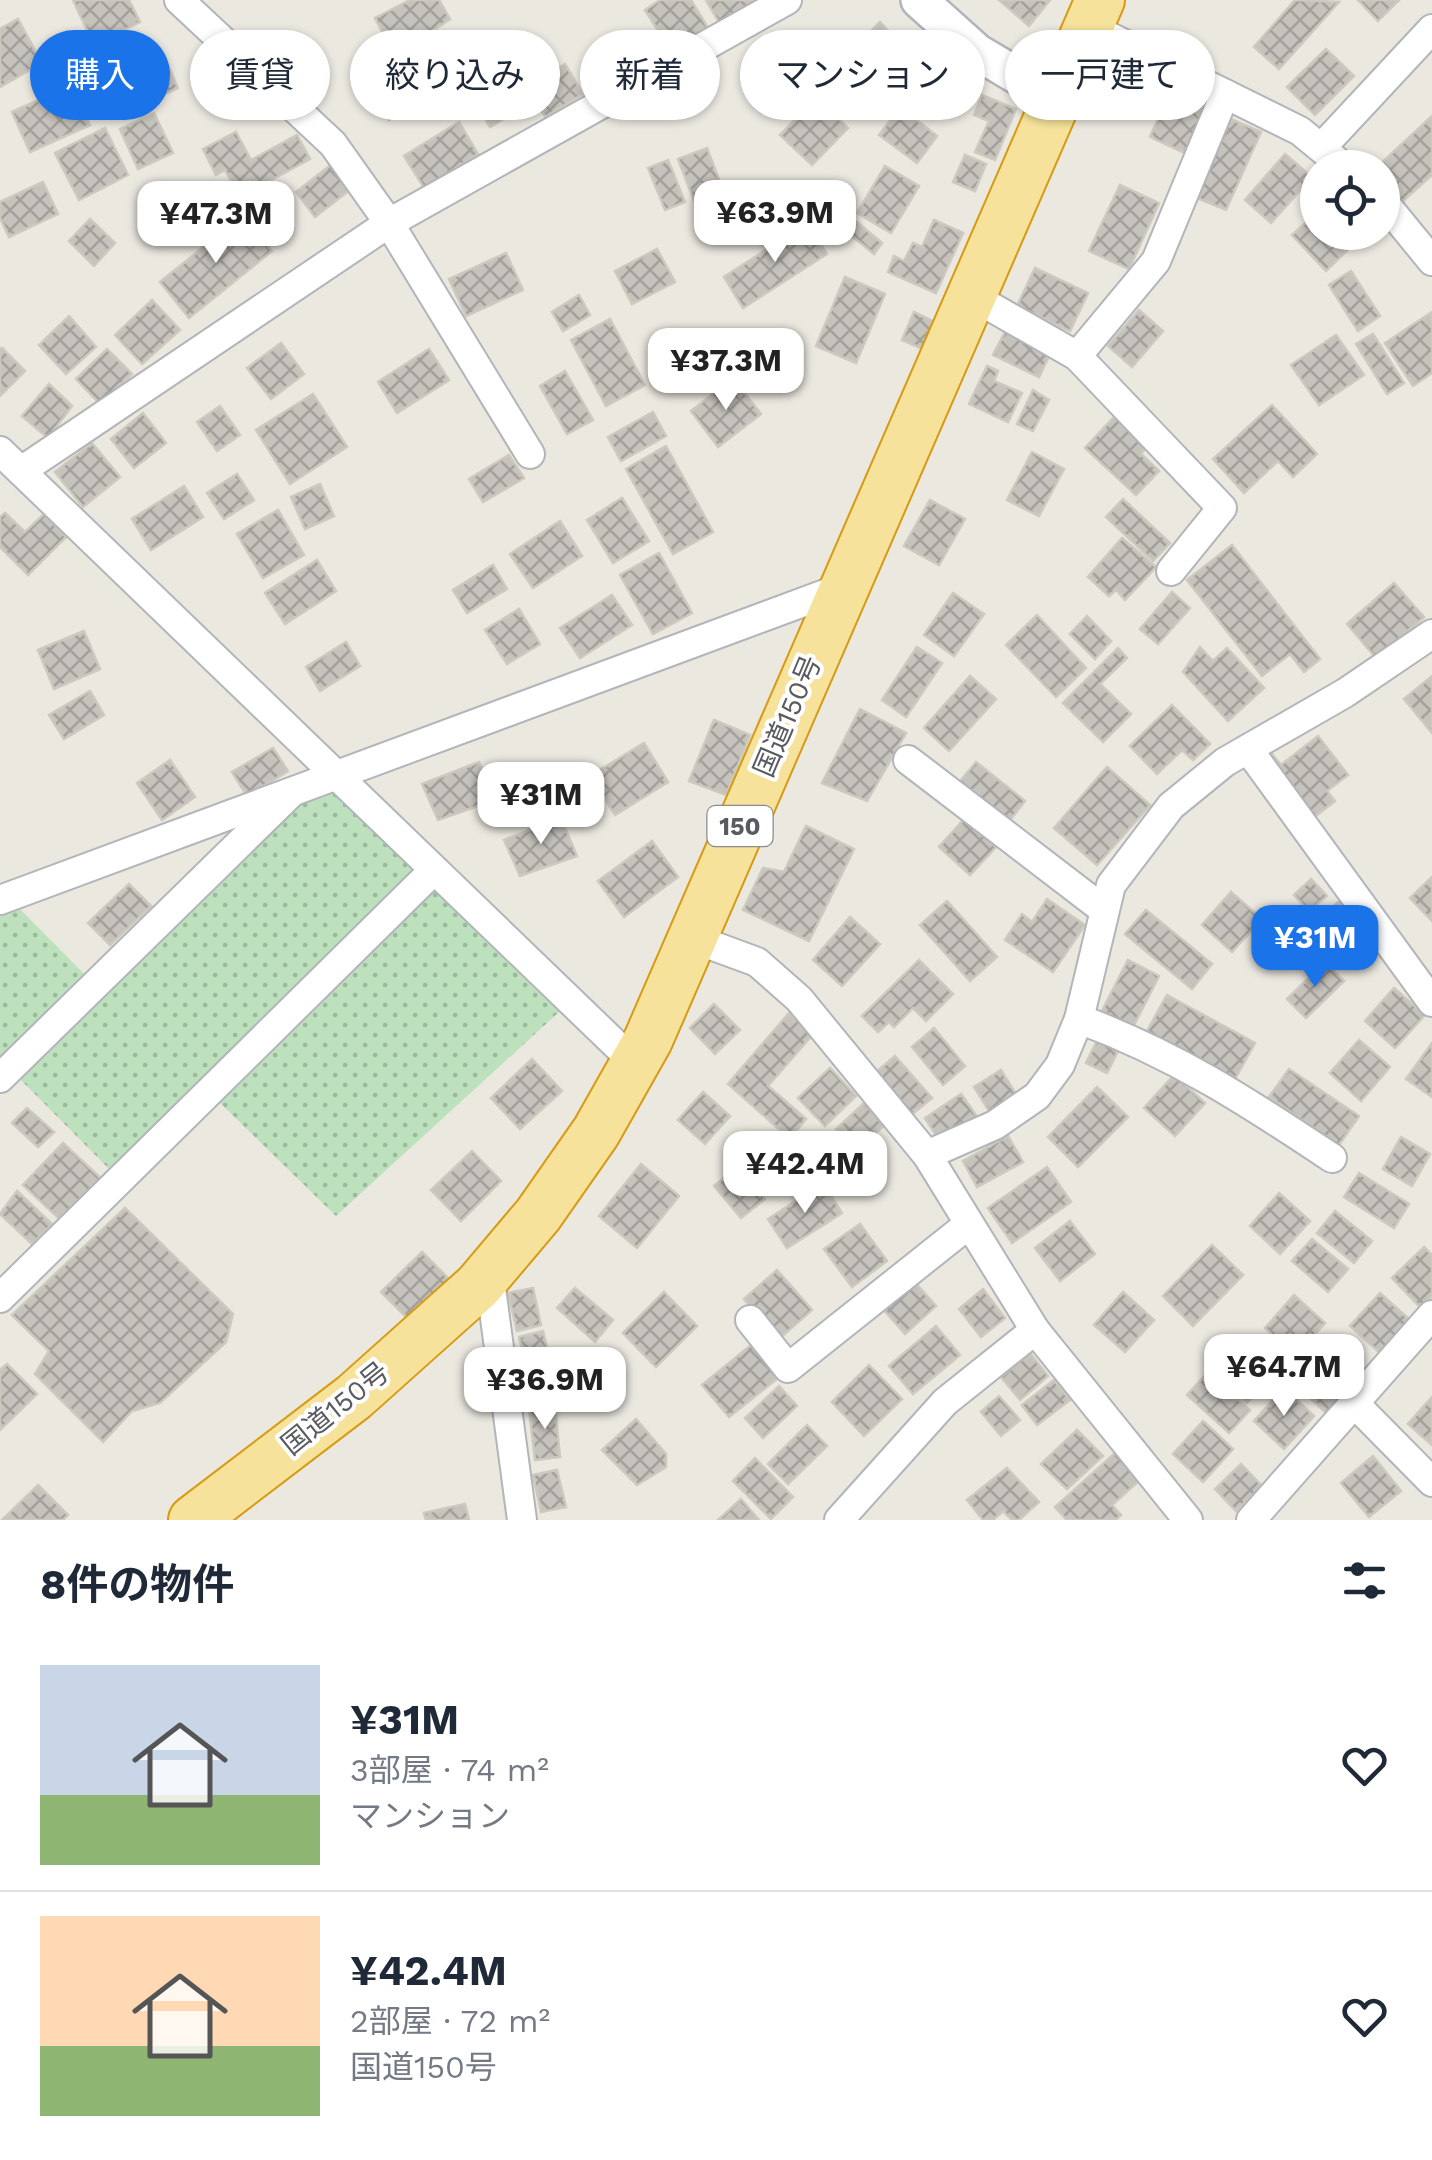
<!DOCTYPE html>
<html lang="ja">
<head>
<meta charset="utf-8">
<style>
	body { margin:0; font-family:"Work Sans","Noto Sans JP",sans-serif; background:#f6f6f7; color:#1f2937; height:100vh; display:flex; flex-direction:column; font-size:38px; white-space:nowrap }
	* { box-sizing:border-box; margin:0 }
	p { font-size:32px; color:#747a83 }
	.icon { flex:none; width:55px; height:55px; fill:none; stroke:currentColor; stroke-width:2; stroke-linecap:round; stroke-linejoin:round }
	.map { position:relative; height:1520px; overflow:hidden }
	.sheet { display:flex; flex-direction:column; background:#fff; flex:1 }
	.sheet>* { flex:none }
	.banner { position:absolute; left:30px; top:30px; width:1372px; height:90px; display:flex; gap:20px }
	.buttons { position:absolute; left:1300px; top:150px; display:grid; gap:20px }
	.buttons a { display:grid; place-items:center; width:100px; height:100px; border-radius:50%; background:#fff; box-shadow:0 2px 8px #0004; font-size:50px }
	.price { position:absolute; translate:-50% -85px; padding:0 22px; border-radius:20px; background:#fff; color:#222; font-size:32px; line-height:65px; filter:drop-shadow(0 2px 5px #0008) }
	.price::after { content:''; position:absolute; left:50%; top:60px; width:30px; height:22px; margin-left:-15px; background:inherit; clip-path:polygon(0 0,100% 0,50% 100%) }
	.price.on { background:#1a73e8; color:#fff }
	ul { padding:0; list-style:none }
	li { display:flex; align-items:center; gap:30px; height:250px; padding:0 40px }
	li+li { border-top:2px solid #e0e1e3 }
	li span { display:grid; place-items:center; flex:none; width:280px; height:200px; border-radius:0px; color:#555 }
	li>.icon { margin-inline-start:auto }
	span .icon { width:120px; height:120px; fill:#fffc; stroke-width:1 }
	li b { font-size:42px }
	h2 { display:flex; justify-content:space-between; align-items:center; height:120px; padding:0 40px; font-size:42px }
	.tag { padding:0 35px; border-radius:45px; background:#fff; box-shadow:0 2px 8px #0004; font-size:35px; line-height:90px }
	.tag.on { background:#1a73e8; color:#fff }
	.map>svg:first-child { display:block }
	.grass { fill:url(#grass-dots) }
	.building { fill:url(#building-cross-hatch); stroke:#cec9bf; stroke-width:2.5 }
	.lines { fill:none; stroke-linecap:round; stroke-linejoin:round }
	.minor-casing { stroke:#b2b5b9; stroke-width:32 }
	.tertiary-casing { stroke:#b2b5b9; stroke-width:40 }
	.trunk-casing { stroke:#d89a12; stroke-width:52 }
	.minor { stroke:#fff; stroke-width:28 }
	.tertiary { stroke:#fff; stroke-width:35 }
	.trunk { stroke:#f6e29a; stroke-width:48 }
	.labels { text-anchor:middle; stroke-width:8; stroke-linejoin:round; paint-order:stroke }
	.shield { fill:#fff; stroke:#8a8c8f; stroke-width:2.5 }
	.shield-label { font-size:25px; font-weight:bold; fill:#585b5f }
	.street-label { font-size:28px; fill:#585b5f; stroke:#fff }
</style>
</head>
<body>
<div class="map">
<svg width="1432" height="1520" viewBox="0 0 1432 1520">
	<defs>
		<pattern id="grass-dots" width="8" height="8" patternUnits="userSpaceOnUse" patternTransform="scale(2.5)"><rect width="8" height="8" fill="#bde1bd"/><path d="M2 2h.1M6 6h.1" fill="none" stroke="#9cb99d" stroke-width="1.8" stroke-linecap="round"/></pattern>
		<pattern id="building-cross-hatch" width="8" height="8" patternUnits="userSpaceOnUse" patternTransform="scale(2.5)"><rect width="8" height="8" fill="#c6c2bc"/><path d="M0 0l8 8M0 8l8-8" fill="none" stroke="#a4a19c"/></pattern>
	</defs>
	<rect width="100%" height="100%" fill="#eae8df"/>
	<polygon class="grass" points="335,773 571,1001 336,1216 209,1092 120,1180 10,1069 0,1078 0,900 8,897 95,985 297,787"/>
	<g class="building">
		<polygon points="73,0 129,0 140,22 94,45"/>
		<polygon points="410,0 439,0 450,19 395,56 375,18"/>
		<polygon points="660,0 691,0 710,31 673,54 645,10"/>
		<polygon points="706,0 757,0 759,3 721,26"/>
		<polygon points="999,0 1050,0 1029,26"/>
		<polygon points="1295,0 1339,2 1279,69 1254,47"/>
		<polygon points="1358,0 1399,0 1378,21"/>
		<polygon points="18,19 42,63 0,87 0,29"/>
		<polygon points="880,22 907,51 879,77 853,49"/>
		<polygon points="1326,49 1354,76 1315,115 1287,87"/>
		<polygon points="435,52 454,83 389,120 367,90"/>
		<polygon points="163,54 178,88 130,109 115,75"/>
		<polygon points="565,64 583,94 545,117 527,86"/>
		<polygon points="510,74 528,105 490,127 472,97"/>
		<polygon points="72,85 90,125 30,152 12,112"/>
		<polygon points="1171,89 1209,107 1187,154 1150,137"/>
		<polygon points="982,95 1016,109 995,160 975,152 989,121 974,115"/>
		<polygon points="817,97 848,128 812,165 780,135"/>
		<polygon points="900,107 937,136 917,163 879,135"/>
		<polygon points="154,113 173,153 138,169 120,129"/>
		<polygon points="1432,116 1432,175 1402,202 1382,181 1382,168 1376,168"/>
		<polygon points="1231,119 1261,132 1226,210 1197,198"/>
		<polygon points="459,122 478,154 424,188 404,156"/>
		<polygon points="105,128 128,175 79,200 55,153"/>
		<polygon points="236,132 251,160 297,135 310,159 240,197 225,170 216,175 203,149"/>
		<polygon points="707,148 723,190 694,201 678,159"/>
		<polygon points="1285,154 1312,177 1271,223 1245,200"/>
		<polygon points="965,155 986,164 975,191 953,182"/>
		<polygon points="668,160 685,202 665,210 648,168"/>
		<polygon points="332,164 351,189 315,217 296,192"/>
		<polygon points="885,166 919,186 891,233 857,213"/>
		<polygon points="43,182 58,214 9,237 0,218 0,202"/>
		<polygon points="187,184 206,210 172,237 152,211"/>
		<polygon points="1120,185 1159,203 1129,269 1089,251"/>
		<polygon points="1318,211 1318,232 1366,232 1326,271 1292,235"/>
		<polygon points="243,215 272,251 189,318 160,282"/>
		<polygon points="90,219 115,243 94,266 69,241"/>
		<polygon points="934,220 963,233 936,293 888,272 894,256 904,261 913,243 922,247"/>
		<polygon points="857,222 882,243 874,254 848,233"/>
		<polygon points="807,223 827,254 743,308 724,277"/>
		<polygon points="657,249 675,282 632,304 615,271"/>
		<polygon points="506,253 523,290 466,316 449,279"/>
		<polygon points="1035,268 1088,293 1070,331 1017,306"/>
		<polygon points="1351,271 1380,316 1358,331 1329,285"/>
		<polygon points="845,277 885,294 856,363 816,346"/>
		<polygon points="579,295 590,315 563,331 552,312"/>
		<polygon points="152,300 180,330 142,364 115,335"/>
		<polygon points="1139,310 1163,331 1132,367 1108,346"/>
		<polygon points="914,312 935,322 923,349 902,340"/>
		<polygon points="1432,312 1432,373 1413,386 1385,343"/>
		<polygon points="69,316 96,347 66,374 39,345"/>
		<polygon points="610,319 645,385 606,406 571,340"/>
		<polygon points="1006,330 1051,352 1039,377 993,355"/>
		<polygon points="1373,334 1404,383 1387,394 1356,344"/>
		<polygon points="1336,335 1364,375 1319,405 1291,365"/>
		<polygon points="281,343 304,374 271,399 247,368"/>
		<polygon points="2,348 25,371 0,396 0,349"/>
		<polygon points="107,349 132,374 100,404 76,379"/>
		<polygon points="429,349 449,380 397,413 378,382"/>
		<polygon points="987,366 998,371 994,381 1022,393 1008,422 969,404"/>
		<polygon points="565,371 593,420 567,434 540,386"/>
		<polygon points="733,378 761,414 718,447 691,411"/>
		<polygon points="49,384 72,406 48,438 22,416"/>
		<polygon points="1033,390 1049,400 1033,431 1017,424"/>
		<polygon points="313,394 347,447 290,484 256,430"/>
		<polygon points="1272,405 1317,454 1293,477 1278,461 1244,493 1213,459"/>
		<polygon points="220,406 240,435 217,451 197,422"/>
		<polygon points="653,412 666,436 621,461 608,437"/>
		<polygon points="143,413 166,443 134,468 111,439"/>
		<polygon points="1116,415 1148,445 1141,454 1159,471 1136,495 1085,448"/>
		<polygon points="92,443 120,477 83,507 55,472"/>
		<polygon points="666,446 713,532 673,554 626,469"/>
		<polygon points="1032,452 1064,469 1039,516 1007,500"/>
		<polygon points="509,455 524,478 483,502 469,479"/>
		<polygon points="237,474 254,500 224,519 207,493"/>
		<polygon points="320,484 334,516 305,529 291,497"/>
		<polygon points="184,486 203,517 151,550 132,519"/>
		<polygon points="622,498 649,541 613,563 587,520"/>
		<polygon points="1123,499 1170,543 1153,561 1106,517"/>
		<polygon points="930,500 965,519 939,565 904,546"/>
		<polygon points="278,510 304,555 263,578 237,534"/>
		<polygon points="5,513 25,532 44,514 66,537 28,575 0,547 0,517"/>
		<polygon points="560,521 582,556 533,588 510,554"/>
		<polygon points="1122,538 1156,567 1125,600 1116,590 1109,596 1088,577"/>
		<polygon points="1232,545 1320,659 1304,672 1290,654 1262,676 1187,580"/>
		<polygon points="659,553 692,613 653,634 620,575"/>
		<polygon points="317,560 336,591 285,624 265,593"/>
		<polygon points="493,565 507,589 467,613 453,590"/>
		<polygon points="1394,583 1424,617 1376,658 1347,624"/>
		<polygon points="1172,592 1190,608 1158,644 1140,629"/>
		<polygon points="953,593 984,614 954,656 924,635"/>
		<polygon points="612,595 632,625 580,658 560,628"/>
		<polygon points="519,609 540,644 507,664 485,630"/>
		<polygon points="1037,615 1086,668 1056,697 1006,645"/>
		<polygon points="1087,616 1111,641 1095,659 1070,634"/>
		<polygon points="84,631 100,669 54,689 38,650"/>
		<polygon points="346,642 360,666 320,691 306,667"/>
		<polygon points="917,647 942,663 906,717 882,700"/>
		<polygon points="1200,647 1213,661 1227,648 1264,688 1228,721 1183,672"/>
		<polygon points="1118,648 1127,658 1100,684 1131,714 1103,742 1063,703"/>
		<polygon points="970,676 996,699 949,751 924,728"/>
		<polygon points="1432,676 1432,733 1404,699"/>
		<polygon points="90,691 104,715 64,739 49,715"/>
		<polygon points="1172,705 1210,744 1193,760 1182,750 1157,774 1130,746"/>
		<polygon points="860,709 906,733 867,801 822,783"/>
		<polygon points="714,720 750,735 726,795 689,781"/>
		<polygon points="1318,736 1348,775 1327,791 1335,801 1309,821 1263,761 1272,754 1281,765"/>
		<polygon points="644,743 668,782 615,815 590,776"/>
		<polygon points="273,748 288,771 247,796 232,772"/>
		<polygon points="170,760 195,797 162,820 137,783"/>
		<polygon points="479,762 495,800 438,820 422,784"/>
		<polygon points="976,762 1025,801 1007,824 957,785"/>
		<polygon points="1107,767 1150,805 1097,865 1054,828"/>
		<polygon points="561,818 577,856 520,876 504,840"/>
		<polygon points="965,818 996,847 970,875 939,847"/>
		<polygon points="806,826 854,849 809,941 743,910 763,868 784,872"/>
		<polygon points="652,841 678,877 624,917 598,881"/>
		<polygon points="1432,877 1432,921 1410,898"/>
		<polygon points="1311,879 1327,896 1309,911 1294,895"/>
		<polygon points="129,884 151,906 110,945 88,923"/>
		<polygon points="1231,892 1262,919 1232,952 1202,925"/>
		<polygon points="1047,899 1085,925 1053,972 1005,940 1022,914 1032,922"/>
		<polygon points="947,901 997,957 970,981 920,925"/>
		<polygon points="1338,902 1355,919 1331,942 1315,923"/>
		<polygon points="1146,910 1212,964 1192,989 1125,934"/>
		<polygon points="850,917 880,944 842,986 813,960"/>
		<polygon points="919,960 953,994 926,1021 913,1008 894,1027 889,1022 878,1032 862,1016"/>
		<polygon points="1128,960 1159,976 1133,1027 1102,1011"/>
		<polygon points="1325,962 1344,981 1306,1018 1287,999"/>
		<polygon points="1394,988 1425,1015 1395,1048 1365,1021"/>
		<polygon points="1167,995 1255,1043 1235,1079 1147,1031"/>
		<polygon points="714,1004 740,1030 715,1054 690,1028"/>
		<polygon points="789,1013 813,1034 768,1086 806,1119 790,1139 728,1084"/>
		<polygon points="934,1028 965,1066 943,1085 912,1047"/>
		<polygon points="1098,1039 1119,1049 1107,1073 1086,1063"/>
		<polygon points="1359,1040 1390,1067 1361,1101 1330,1073"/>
		<polygon points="1432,1043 1432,1097 1406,1079"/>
		<polygon points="895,1056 932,1098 910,1116 874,1074"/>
		<polygon points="532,1059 562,1091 520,1129 491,1098"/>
		<polygon points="830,1068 856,1096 825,1126 798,1098"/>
		<polygon points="1289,1069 1359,1116 1339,1145 1269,1097"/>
		<polygon points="1001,1070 1016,1094 989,1111 974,1087"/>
		<polygon points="1174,1075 1205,1103 1175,1136 1144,1108"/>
		<polygon points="1097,1087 1128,1117 1078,1167 1048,1137"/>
		<polygon points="703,1092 730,1116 705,1144 678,1120"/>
		<polygon points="961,1094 978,1118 941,1143 925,1118"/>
		<polygon points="864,1103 884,1126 855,1150 836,1129"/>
		<polygon points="27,1108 54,1132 38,1147 12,1123"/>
		<polygon points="1008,1136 1023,1162 977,1187 963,1161"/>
		<polygon points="1401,1137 1430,1154 1412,1186 1383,1169"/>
		<polygon points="773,1138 792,1160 756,1189 765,1199 741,1218 714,1186"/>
		<polygon points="63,1143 107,1184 67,1226 23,1185"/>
		<polygon points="472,1151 501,1181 461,1221 431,1190"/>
		<polygon points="641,1164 679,1196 637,1248 599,1216"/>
		<polygon points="1047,1167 1071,1202 1012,1243 988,1208"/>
		<polygon points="1359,1173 1409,1204 1394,1228 1344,1197"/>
		<polygon points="823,1183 842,1213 787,1248 768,1219"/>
		<polygon points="17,1191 52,1224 32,1244 0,1214"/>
		<polygon points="1279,1193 1310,1221 1280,1254 1250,1226"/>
		<polygon points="125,1208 233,1314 226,1342 160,1403 132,1411 103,1442 35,1374 49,1351 12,1315"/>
		<polygon points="1335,1211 1372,1241 1354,1263 1317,1233"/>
		<polygon points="1070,1221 1095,1254 1060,1281 1035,1248"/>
		<polygon points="860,1224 887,1261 852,1287 824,1249"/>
		<polygon points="1312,1239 1348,1269 1328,1292 1292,1261"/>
		<polygon points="1212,1245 1243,1275 1193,1326 1163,1296"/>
		<polygon points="1424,1247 1432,1255 1432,1296 1420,1307 1392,1278"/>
		<polygon points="422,1252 452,1282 411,1322 381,1292"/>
		<polygon points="777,1270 812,1310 779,1339 744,1299"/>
		<polygon points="913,1280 936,1306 905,1334 881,1307"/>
		<polygon points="533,1288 541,1325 517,1331 508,1293"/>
		<polygon points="575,1288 613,1320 595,1342 557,1308"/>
		<polygon points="983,1289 1005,1318 981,1337 959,1309"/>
		<polygon points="664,1292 697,1326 656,1367 623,1333"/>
		<polygon points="1123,1292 1154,1320 1125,1352 1094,1325"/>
		<polygon points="1380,1293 1410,1320 1380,1353 1350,1326"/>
		<polygon points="1294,1295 1325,1323 1295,1356 1265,1328"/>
		<polygon points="936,1326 960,1355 913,1394 889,1366"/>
		<polygon points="543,1331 556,1384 532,1390 519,1337"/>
		<polygon points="1246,1342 1276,1370 1247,1403 1216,1376"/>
		<polygon points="751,1345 778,1378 729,1417 702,1385"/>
		<polygon points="1030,1353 1048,1376 1020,1400 1001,1377"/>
		<polygon points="1325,1353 1356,1380 1326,1413 1296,1385"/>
		<polygon points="7,1364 37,1394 0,1430 0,1370"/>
		<polygon points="869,1365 902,1399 864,1436 832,1402"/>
		<polygon points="1208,1372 1250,1410 1229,1433 1187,1395"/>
		<polygon points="1054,1380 1070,1400 1037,1425 1022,1405"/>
		<polygon points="779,1386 797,1406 763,1438 745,1418"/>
		<polygon points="1284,1388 1314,1416 1284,1449 1254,1421"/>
		<polygon points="999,1396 1020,1420 1001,1436 981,1412"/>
		<polygon points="1432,1397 1432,1445 1408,1424"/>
		<polygon points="555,1405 560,1457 535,1460 529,1408"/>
		<polygon points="636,1419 666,1454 666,1467 637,1485 602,1450"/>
		<polygon points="1203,1421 1233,1449 1203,1482 1173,1454"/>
		<polygon points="807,1425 827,1446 788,1484 768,1464"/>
		<polygon points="1077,1430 1103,1456 1067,1489 1041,1464"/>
		<polygon points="1115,1453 1140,1480 1112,1505 1121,1515 1116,1520 1067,1520 1055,1507"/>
		<polygon points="1373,1456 1401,1491 1369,1517 1341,1483"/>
		<polygon points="755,1458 793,1497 771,1519 733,1481"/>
		<polygon points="1241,1464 1262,1486 1236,1511 1215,1489"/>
		<polygon points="1007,1468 1039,1502 1019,1520 1012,1520 1003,1511 993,1520 983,1520 967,1500"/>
		<polygon points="557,1470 566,1507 541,1512 533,1475"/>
		<polygon points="38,1485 68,1515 63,1520 2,1520"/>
		<polygon points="741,1499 759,1520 718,1520"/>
		<polygon points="465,1504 469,1520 426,1520 424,1513"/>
	</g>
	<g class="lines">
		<g class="minor-casing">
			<g id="minor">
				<polyline points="179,0 333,144 389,223 530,454"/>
				<polyline points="1088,26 1300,131 1345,168"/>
				<polyline points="1322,147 1432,29"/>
				<polyline points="1382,200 1432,261"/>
				<polyline points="972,296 1077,356 1222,508 1171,571"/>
				<polyline points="1077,356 1156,261 1225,94"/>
				<polyline points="0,451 636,1064"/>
				<polyline points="21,471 389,223 787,0"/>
				<polyline points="1248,749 1432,1002"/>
				<polyline points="908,760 1104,910"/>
				<polyline points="0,900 844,587"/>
				<polyline points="692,938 757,962 799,999 927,1155 1035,1330 1188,1520"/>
				<path d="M1079,1019C1174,1054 1248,1102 1332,1158"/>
				<polyline points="0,1078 289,795"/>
				<polyline points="927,1155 995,1125 1037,1096 1060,1065 1079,1019 1111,885 1171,806 1225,762 1345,693 1432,634"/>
				<polyline points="489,1273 522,1520"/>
				<polyline points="0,1298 434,870"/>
				<polyline points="750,1320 788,1368 969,1224"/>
				<polyline points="1354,1403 1432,1482"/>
				<polyline points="839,1520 945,1402 1035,1330"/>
				<polyline points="1251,1520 1432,1315"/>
			</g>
		</g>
		<g class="tertiary-casing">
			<polyline id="tertiary" points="919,0 977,52 1058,100"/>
		</g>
		<g class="trunk-casing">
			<polyline id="trunk" points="193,1520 354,1397 478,1286 538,1215 596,1132 648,1040 1100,0"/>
		</g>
		<use href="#minor" class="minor"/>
		<use href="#tertiary" class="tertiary"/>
		<use href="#trunk" class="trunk"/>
	</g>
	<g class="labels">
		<rect class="shield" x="707.5" y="806" width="65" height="40" rx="8"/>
		<g class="shield-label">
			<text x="740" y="835">150</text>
		</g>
		<g class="street-label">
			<text transform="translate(787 716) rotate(-67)" y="10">国道150号</text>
			<text transform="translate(335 1408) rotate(-39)" y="10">国道150号</text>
		</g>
	</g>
</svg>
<div class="buttons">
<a><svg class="icon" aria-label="locate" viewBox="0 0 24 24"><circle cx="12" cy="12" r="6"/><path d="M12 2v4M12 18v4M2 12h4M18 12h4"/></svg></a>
</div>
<b class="price" style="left:775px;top:265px">¥63.9M</b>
<b class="price" style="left:216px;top:266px">¥47.3M</b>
<b class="price" style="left:726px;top:413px">¥37.3M</b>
<b class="price" style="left:541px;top:847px">¥31M</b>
<b class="price on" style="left:1315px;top:990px">¥31M</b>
<b class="price" style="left:805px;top:1216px">¥42.4M</b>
<b class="price" style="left:1284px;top:1419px">¥64.7M</b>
<b class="price" style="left:545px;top:1432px">¥36.9M</b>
<div class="banner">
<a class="tag on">購入</a>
<a class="tag">賃貸</a>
<a class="tag">絞り込み</a>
<a class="tag">新着</a>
<a class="tag">マンション</a>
<a class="tag">一戸建て</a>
</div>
</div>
<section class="sheet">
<h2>8件の物件<svg class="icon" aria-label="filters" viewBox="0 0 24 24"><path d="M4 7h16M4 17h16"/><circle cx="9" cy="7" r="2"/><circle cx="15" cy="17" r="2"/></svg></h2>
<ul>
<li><span style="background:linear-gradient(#c9d6e8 65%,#8fb573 0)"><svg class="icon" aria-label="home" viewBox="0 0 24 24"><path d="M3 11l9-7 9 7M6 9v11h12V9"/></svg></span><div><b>¥31M</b><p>3部屋 · 74 m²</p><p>マンション</p></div><svg class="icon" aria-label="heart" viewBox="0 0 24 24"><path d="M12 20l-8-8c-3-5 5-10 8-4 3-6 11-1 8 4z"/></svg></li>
<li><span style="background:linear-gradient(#ffd9b3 65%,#8fb573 0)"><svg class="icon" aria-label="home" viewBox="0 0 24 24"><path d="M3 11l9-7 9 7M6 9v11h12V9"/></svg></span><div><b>¥42.4M</b><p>2部屋 · 72 m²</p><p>国道150号</p></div><svg class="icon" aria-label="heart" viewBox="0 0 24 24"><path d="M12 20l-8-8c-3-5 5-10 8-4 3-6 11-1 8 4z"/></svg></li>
</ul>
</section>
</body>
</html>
